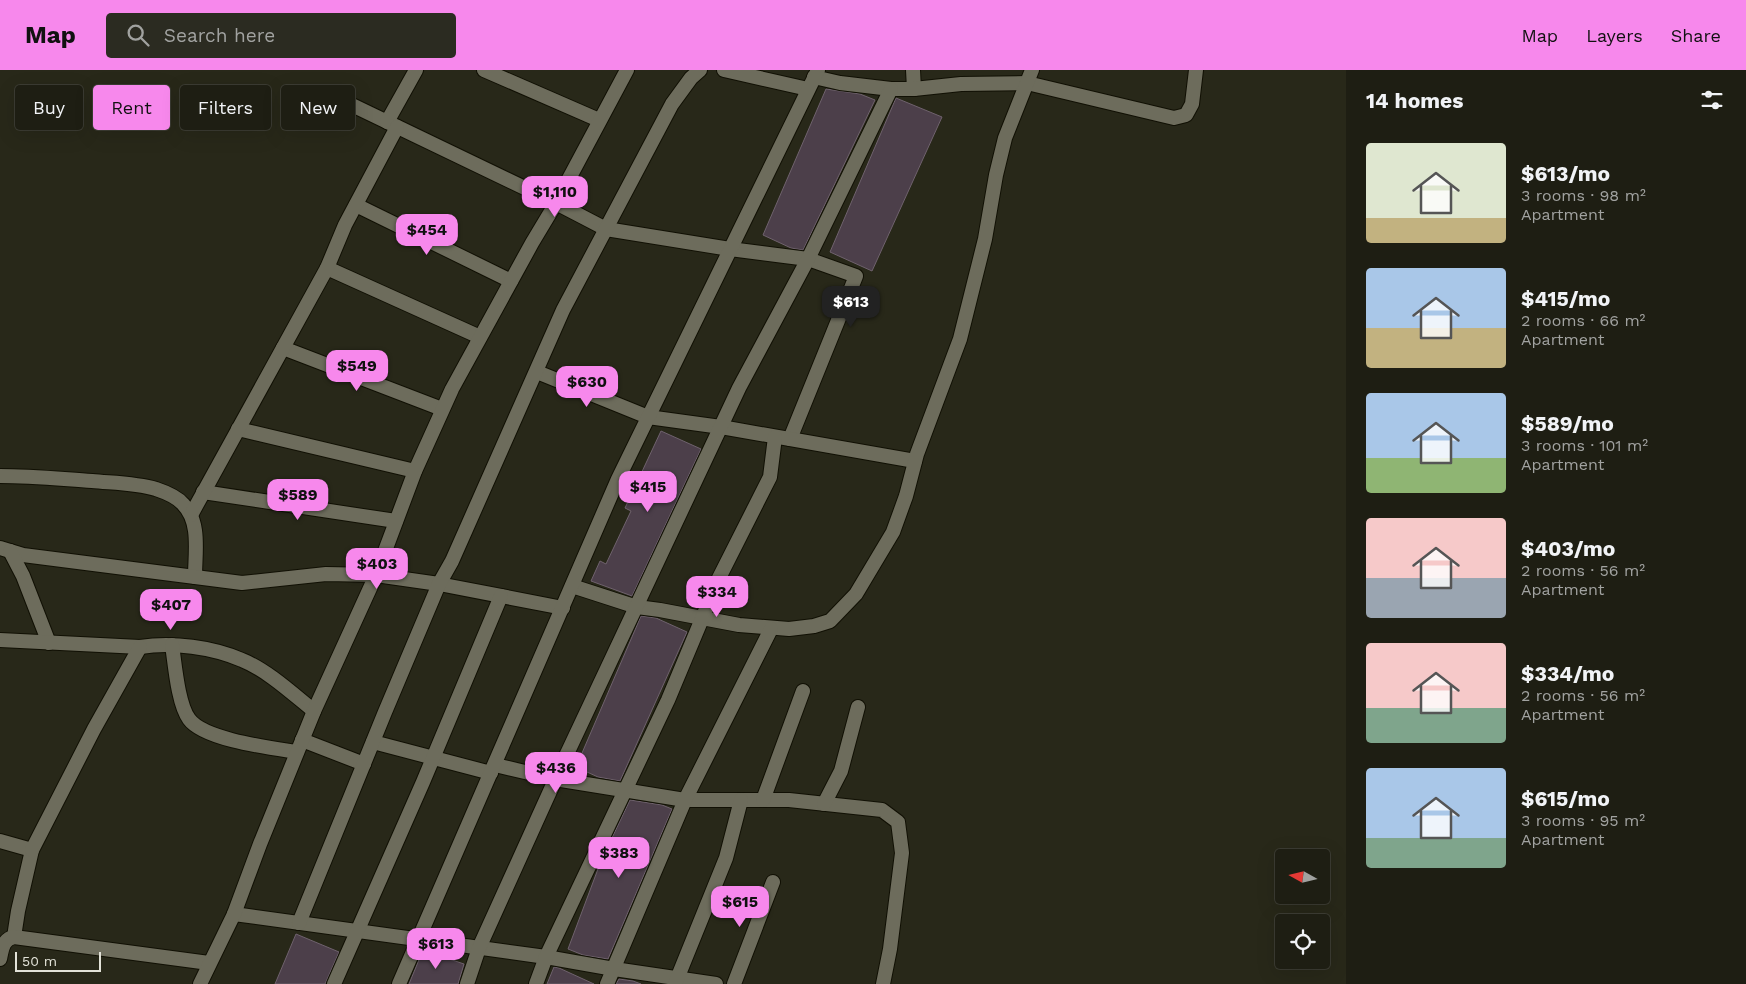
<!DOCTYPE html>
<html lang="en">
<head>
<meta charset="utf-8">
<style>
	body { margin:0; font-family:"Work Sans",sans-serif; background:#2b2b21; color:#f1f3f6; height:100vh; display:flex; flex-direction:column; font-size:19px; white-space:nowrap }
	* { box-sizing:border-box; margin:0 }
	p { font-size:16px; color:#a1a2a0 }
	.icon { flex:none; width:28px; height:28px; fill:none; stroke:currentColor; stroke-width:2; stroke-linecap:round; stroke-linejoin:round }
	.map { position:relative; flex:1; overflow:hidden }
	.details { display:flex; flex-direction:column; background:#1e1e13; width:400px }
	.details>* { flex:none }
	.top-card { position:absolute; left:15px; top:15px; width:475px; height:45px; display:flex; gap:10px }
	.needle { width:32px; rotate:278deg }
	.tools { position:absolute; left:1275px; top:779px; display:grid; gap:10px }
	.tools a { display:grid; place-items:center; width:55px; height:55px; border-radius:5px; background:#1e1e13; box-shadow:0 5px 20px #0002,0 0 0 1px #3c3c33; font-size:25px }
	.scale { position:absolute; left:15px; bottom:12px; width:86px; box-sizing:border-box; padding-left:5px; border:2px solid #e2e2d8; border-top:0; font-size:14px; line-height:18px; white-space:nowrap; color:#e2e2d8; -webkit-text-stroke:4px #282819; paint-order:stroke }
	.price { position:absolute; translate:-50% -42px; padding:0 11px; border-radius:10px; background:#f788ec; color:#111; font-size:16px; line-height:32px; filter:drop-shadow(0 1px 2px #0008) }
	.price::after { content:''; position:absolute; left:50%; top:30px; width:15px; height:11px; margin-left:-8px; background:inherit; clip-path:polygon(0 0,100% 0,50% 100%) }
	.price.on { background:#222; color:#fff }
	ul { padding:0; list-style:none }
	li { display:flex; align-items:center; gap:15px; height:125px; padding:0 20px }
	li span { display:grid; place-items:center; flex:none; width:140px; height:100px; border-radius:5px; color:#555 }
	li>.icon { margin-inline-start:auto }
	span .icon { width:60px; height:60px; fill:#fffc; stroke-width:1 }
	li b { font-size:21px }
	h2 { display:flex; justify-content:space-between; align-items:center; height:60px; padding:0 20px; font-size:21px }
	.pill { padding:0 18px; border-radius:5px; background:#1e1e13; box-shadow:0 5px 20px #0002,0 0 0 1px #3c3c33; font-size:18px; line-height:45px }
	.pill.on { background:#f788ec; color:#111 }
	header { display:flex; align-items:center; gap:30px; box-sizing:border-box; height:70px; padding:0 25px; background:#f788ec; color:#111 }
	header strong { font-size:24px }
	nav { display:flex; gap:28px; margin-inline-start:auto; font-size:18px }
	.search { width:350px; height:45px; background:#2b2b21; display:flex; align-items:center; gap:12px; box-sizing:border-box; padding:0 18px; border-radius:5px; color:#a1a2a0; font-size:19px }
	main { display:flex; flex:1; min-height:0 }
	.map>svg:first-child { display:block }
	.building { fill:#4c3f4a; stroke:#6f626d }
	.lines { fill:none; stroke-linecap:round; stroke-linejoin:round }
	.minor-casing { stroke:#111004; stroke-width:16 }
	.minor { stroke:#6d6c5c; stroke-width:14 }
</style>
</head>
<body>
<header>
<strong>Map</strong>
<div class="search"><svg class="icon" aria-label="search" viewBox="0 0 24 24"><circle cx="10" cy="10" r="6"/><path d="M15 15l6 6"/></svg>Search here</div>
<nav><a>Map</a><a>Layers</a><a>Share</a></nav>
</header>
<main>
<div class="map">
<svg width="1346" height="914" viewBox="0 0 1346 914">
	<rect width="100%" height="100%" fill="#282819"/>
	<g class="building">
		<polygon points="826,19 860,24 875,30 803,180 791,178 763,165"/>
		<polygon points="896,28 942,47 872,201 830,182"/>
		<polygon points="661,361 701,379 632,526 591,511 600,491 606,494 631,441 625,438"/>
		<polygon points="641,546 656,548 687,562 620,711 598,707 576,697"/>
		<polygon points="630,730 662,735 672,739 608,889 583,885 568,879 601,791"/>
		<polygon points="296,864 339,882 325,914 275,914"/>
		<polygon points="423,880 464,894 458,914 409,914"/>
		<polygon points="554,897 559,898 594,914 547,914"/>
		<polygon points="619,909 633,911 641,914 616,914"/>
	</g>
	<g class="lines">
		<g class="minor-casing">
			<g id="minor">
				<polyline points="484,0 599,50"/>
				<polyline points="724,0 808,19"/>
				<polyline points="913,0 914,19"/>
				<polyline points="814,7 840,13 891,19 914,19 961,14 1027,13 1174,48 1186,45 1192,34 1196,0"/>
				<polyline points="327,23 556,133 606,159 730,179 808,189 856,206 790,369"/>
				<polyline points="387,52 416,0"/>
				<polyline points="356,135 511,211"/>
				<polyline points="327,198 480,267"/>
				<polyline points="283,278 442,339"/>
				<polyline points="537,302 648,347 721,357 915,391"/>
				<polyline points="238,359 415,401"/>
				<path d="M0,406C31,406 61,409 92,411C113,413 136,413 156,419C165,422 177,427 183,434C201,452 195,483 195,507"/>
				<polyline points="203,422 396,451"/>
				<polyline points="191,445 327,198 345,155 397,57"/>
				<polyline points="0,478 23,485 242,513 326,504 376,505 439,514 563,538"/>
				<polyline points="10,481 23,506 49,573"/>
				<polyline points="572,516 637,537 660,540 739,555 789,559 814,556 830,551 856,524 893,462 906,426 917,384 960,269 985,169 996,105 1005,68 1032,0"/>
				<path d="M0,570L140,577C173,572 212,577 242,590C267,600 293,624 314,641"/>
				<path d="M172,575C175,595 178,634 189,649C204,670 272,678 297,682"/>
				<polyline points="302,670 364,694"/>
				<polyline points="373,672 491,703"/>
				<polyline points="495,695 555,709 685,730 789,730 882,740 898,752 902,783 890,879 883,914"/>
				<polyline points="763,730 803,621"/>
				<polyline points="824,734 841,701 858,637"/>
				<polyline points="0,771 32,780 18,841 14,867"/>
				<polyline points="32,780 94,659 140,577"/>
				<polyline points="234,844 546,887 614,899 716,914"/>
				<polyline points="299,853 385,642 439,514 452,491 563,240 672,34 691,8 700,0"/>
				<path d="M0,889C2,879 3,869 14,867L209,893"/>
				<polyline points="200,914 234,844 260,774 314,641 376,505 415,401 452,319 532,173 556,133 627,0"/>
				<polyline points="334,914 423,712 501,526"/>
				<polyline points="399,914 618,409 818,0"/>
				<polyline points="467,914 479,878 565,688 739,318 808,189 891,19"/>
				<polyline points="536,914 546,887 668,630 719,508 770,407 775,367"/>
				<polyline points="607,914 685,730 771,559"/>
				<polyline points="675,914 726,788 741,730"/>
				<polyline points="734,914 773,812"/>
			</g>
		</g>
		<use href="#minor" class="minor"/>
	</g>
</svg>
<div class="tools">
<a><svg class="needle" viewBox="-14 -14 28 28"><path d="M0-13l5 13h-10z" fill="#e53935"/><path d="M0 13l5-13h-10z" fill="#a1a2a0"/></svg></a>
<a><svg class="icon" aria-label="locate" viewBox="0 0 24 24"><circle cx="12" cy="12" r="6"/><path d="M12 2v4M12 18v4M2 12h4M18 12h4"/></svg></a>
</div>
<div class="scale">50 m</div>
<b class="price" style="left:555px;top:148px">$1,110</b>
<b class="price" style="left:427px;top:186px">$454</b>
<b class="price on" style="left:851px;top:258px">$613</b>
<b class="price" style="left:357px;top:322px">$549</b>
<b class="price" style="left:587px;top:338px">$630</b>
<b class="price" style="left:648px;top:443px">$415</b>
<b class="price" style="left:298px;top:451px">$589</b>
<b class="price" style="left:377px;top:520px">$403</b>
<b class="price" style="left:717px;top:548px">$334</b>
<b class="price" style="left:171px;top:561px">$407</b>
<b class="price" style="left:556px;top:724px">$436</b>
<b class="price" style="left:619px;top:809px">$383</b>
<b class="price" style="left:740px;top:858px">$615</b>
<b class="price" style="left:436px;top:900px">$613</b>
<div class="top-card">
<a class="pill">Buy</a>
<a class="pill on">Rent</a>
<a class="pill">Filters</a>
<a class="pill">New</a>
</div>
</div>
<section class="details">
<h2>14 homes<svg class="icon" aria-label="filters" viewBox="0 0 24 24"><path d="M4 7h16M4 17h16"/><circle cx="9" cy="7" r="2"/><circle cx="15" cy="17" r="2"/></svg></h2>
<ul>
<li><span style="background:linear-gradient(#dfe7d0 75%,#c2b280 0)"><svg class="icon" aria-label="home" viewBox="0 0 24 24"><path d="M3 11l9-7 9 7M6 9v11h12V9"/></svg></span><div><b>$613/mo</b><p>3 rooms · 98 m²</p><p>Apartment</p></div></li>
<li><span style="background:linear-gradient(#a9c7e8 60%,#c2b280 0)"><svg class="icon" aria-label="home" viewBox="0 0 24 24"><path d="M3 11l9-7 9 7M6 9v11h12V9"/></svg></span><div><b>$415/mo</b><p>2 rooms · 66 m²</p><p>Apartment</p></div></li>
<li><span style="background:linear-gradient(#a9c7e8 65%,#8fb573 0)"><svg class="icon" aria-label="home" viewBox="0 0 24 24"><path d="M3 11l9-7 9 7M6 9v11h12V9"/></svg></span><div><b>$589/mo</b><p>3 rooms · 101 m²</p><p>Apartment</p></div></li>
<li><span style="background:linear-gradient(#f6c9c9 60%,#9aa5b1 0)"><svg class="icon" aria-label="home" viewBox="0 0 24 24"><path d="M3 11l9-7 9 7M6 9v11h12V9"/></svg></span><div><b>$403/mo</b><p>2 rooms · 56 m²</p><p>Apartment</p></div></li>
<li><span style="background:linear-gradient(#f6c9c9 65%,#7fa58c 0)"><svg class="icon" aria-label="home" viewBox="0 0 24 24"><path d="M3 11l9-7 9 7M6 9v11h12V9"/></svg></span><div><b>$334/mo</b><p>2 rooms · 56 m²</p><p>Apartment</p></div></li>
<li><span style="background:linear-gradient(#a9c7e8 70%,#7fa58c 0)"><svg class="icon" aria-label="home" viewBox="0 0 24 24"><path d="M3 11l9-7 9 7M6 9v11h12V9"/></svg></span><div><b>$615/mo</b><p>3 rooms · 95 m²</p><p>Apartment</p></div></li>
</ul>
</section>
</main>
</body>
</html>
